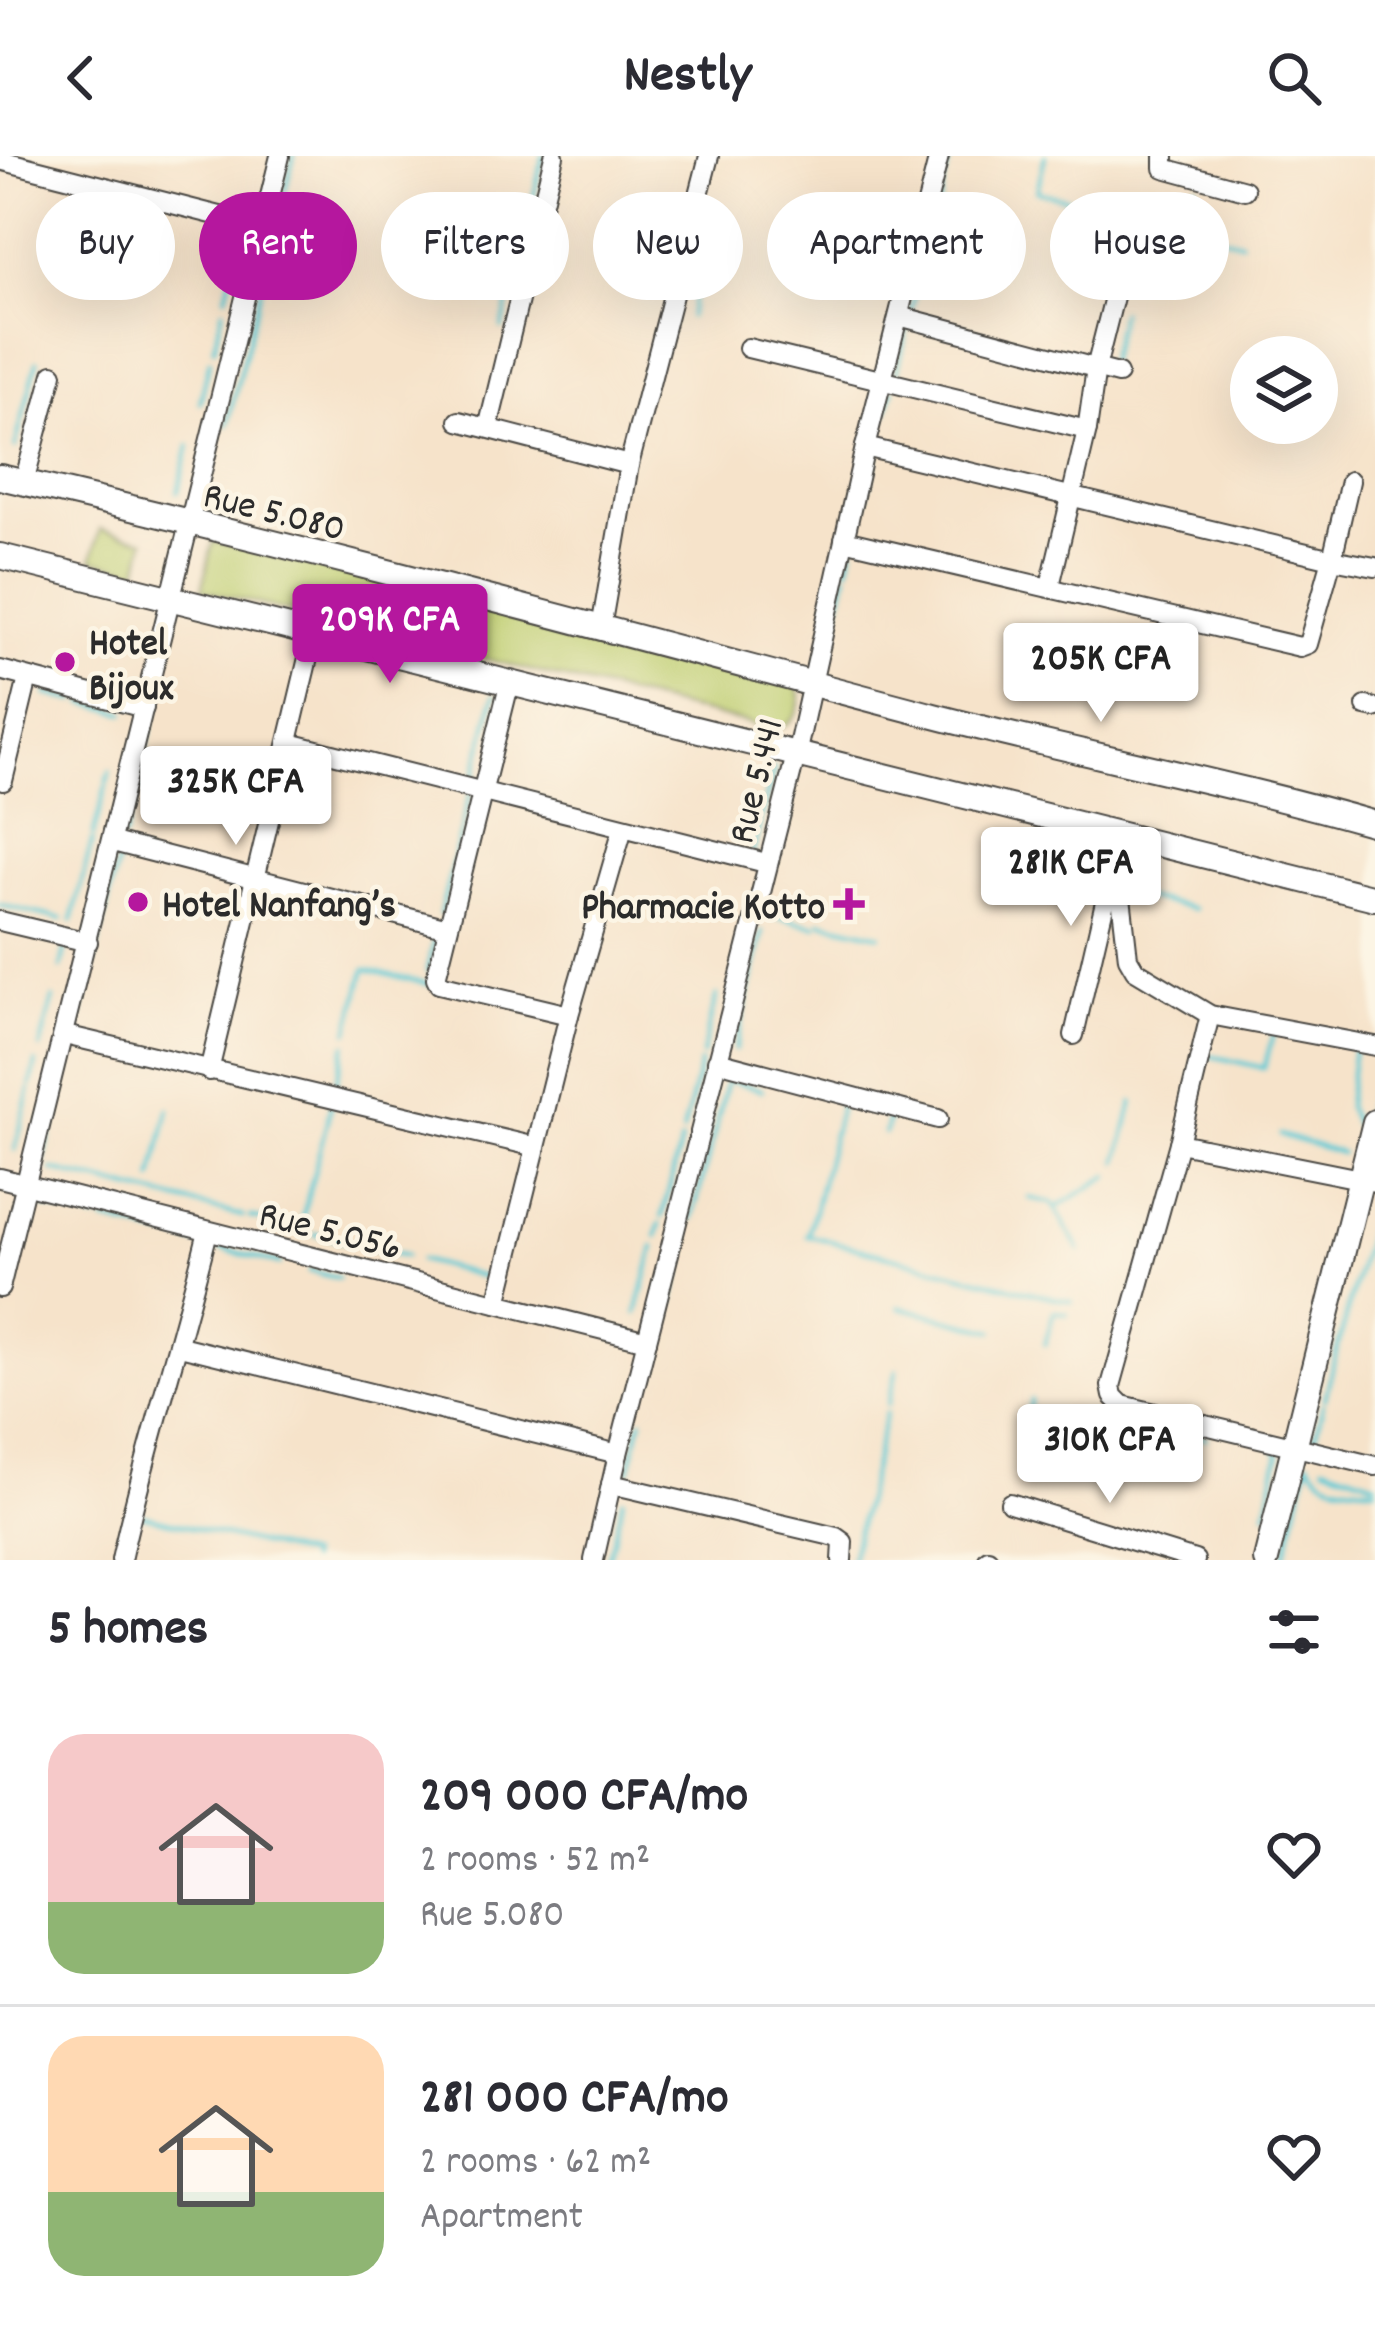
<!DOCTYPE html>
<html lang="en">
<head>
<meta charset="utf-8">
<style>
	body { margin:0; font-family:Dekko,sans-serif; background:#f2f2f3; color:#2b2b33; height:100vh; display:flex; flex-direction:column; font-size:45px; white-space:nowrap }
	* { box-sizing:border-box; margin:0 }
	p { font-size:39px; color:#7c7c81 }
	.icon { flex:none; width:66px; height:66px; fill:none; stroke:currentColor; stroke-width:2; stroke-linecap:round; stroke-linejoin:round }
	.map { position:relative; height:1404px; overflow:hidden }
	.drawer { display:flex; flex-direction:column; background:#fff; flex:1 }
	.drawer>* { flex:none }
	.top-card { position:absolute; left:36px; top:36px; width:1305px; height:108px; display:flex; gap:24px }
	.fabs { position:absolute; left:1230px; top:180px; display:grid; gap:24px }
	.fabs a { display:grid; place-items:center; width:108px; height:108px; border-radius:50%; background:#fff; box-shadow:0 12px 48px #0002; font-size:60px }
	.price { position:absolute; translate:-50% -102px; padding:0 27px; border-radius:12px; background:#fff; color:#222; font-size:39px; line-height:78px; filter:drop-shadow(0 3px 6px #0008) }
	.price::after { content:''; position:absolute; left:50%; top:72px; width:36px; height:27px; margin-left:-18px; background:inherit; clip-path:polygon(0 0,100% 0,50% 100%) }
	.price.current { background:#b5179e; color:#fff }
	ul { padding:0; list-style:none }
	li { display:flex; align-items:center; gap:36px; height:300px; padding:0 48px }
	li+li { border-top:3px solid #e1e1e2 }
	li span { display:grid; place-items:center; flex:none; width:336px; height:240px; border-radius:36px; color:#555 }
	li>.icon { margin-inline-start:auto }
	span .icon { width:144px; height:144px; fill:#fffc; stroke-width:1 }
	li b { font-size:51px }
	h2 { display:flex; justify-content:space-between; align-items:center; height:144px; padding:0 48px; font-size:51px }
	.tag { padding:0 42px; border-radius:54px; background:#fff; box-shadow:0 12px 48px #0002; font-size:42px; line-height:108px }
	.tag.current { background:#b5179e; color:#fff }
	header { display:flex; justify-content:space-between; align-items:center; height:156px; padding:0 48px; background:#fff; font-size:54px; font-weight:700 }
	.map>svg:first-child { display:block }
	.green { fill:#becd70; stroke:#747c4e; stroke-width:3 }
	.lines { fill:none; stroke-linecap:round; stroke-linejoin:round }
	.stream { stroke:#5ecad5; stroke-width:4.5 }
	.minor-casing { stroke:#494743; stroke-width:22 }
	.major-casing { stroke:#494743; stroke-width:28 }
	.minor { stroke:#fff; stroke-width:18 }
	.major { stroke:#fff; stroke-width:24 }
	.poi-dot { fill:#b5179e; stroke:#fcf5e5; stroke-width:4.5 }
	.labels { text-anchor:middle; stroke-width:9; stroke-linejoin:round; paint-order:stroke }
	.street-label { font-size:39px; fill:#2b2b2b; stroke:#fcf5e5 }
	.poi-label { font-size:39px; font-weight:bold; fill:#2b2b2b; stroke:#fcf5e5; text-anchor:start }
</style>
</head>
<body>
<header><svg class="icon" aria-label="back" viewBox="0 0 24 24"><path d="M15 5l-7 7 7 7"/></svg>Nestly<svg class="icon" aria-label="search" viewBox="0 0 24 24"><circle cx="10" cy="10" r="6"/><path d="M15 15l6 6"/></svg></header>
<div class="map">
<svg width="1375" height="1404" viewBox="0 0 1375 1404">
	<rect width="100%" height="100%" fill="#fcf5e5"/>
	<filter id="ink" filterUnits="userSpaceOnUse"><feTurbulence type="fractalNoise" baseFrequency=".00833" numOctaves="2"/><feDisplacementMap in="SourceGraphic" scale="24" xChannelSelector="R" yChannelSelector="G"/><feConvolveMatrix kernelMatrix="1 2 1 2 8 2 1 2 1" color-interpolation-filters="sRGB"/></filter>
	<filter id="wash" filterUnits="userSpaceOnUse"><feTurbulence type="fractalNoise" baseFrequency=".004" numOctaves="4" result="noise"/><feDisplacementMap in="SourceGraphic" scale="48" xChannelSelector="R" yChannelSelector="G"/><feGaussianBlur stdDeviation="2.7" result="paint"/><feColorMatrix in="noise" values="0 0 0 0 0 0 0 0 0 0 0 0 0 0 0 0 0 1.4 0 .05"/><feComposite in="paint" operator="in"/></filter>
	<g filter="url(#wash)">
		<rect width="100%" height="100%" fill="#f6e3ca"/>
		<g class="green">
			<polygon points="100,373 145,384 138,415 92,404"/>
			<path d="M213,385L786,524L797,529C806,549 795,569 775,574L202,434Z"/>
		</g>
		<g class="lines">
			<g class="stream">
				<polyline points="1045,0 1037,35 1092,49"/>
				<polyline points="1196,29 1186,72 1241,86"/>
				<polyline points="926,100 950,0"/>
				<polyline points="226,140 243,72"/>
				<polyline points="911,156 923,109"/>
				<polyline points="689,161 704,102"/>
				<polyline points="502,172 543,0"/>
				<polyline points="214,192 223,153"/>
				<polyline points="1108,206 1121,155"/>
				<polyline points="897,216 908,169"/>
				<polyline points="200,246 210,204"/>
				<polyline points="886,257 893,234"/>
				<polyline points="227,269 294,0"/>
				<polyline points="15,291 37,205"/>
				<polyline points="869,329 876,300"/>
				<polyline points="178,336 189,290"/>
				<polyline points="860,366 867,335"/>
				<polyline points="848,412 853,394"/>
				<polyline points="836,463 847,419"/>
				<polyline points="47,538 76,545"/>
				<polyline points="84,547 125,557"/>
				<polyline points="474,624 494,540"/>
				<polyline points="107,626 110,615"/>
				<polyline points="136,632 258,662 260,653"/>
				<polyline points="761,661 774,613"/>
				<polyline points="93,680 106,630"/>
				<polyline points="124,681 155,553"/>
				<polyline points="753,697 760,666"/>
				<polyline points="1129,738 1194,753"/>
				<polyline points="0,749 62,763"/>
				<polyline points="440,758 470,638"/>
				<polyline points="769,759 816,770"/>
				<polyline points="72,765 92,685"/>
				<polyline points="821,766 880,779"/>
				<polyline points="61,812 65,794"/>
				<polyline points="427,815 436,777"/>
				<polyline points="713,853 717,839"/>
				<polyline points="77,873 121,692"/>
				<polyline points="349,875 365,813 433,829"/>
				<polyline points="40,892 53,843"/>
				<polyline points="1354,893 1347,950 1356,972"/>
				<polyline points="735,894 763,776"/>
				<polyline points="702,899 712,856"/>
				<polyline points="1208,899 1264,912 1274,875"/>
				<polyline points="31,928 36,907"/>
				<polyline points="334,935 346,888"/>
				<polyline points="1364,964 1375,917"/>
				<polyline points="717,967 727,924 762,934"/>
				<polyline points="683,976 700,907"/>
				<polyline points="885,977 890,958"/>
				<polyline points="1280,979 1341,997"/>
				<polyline points="15,994 30,933"/>
				<polyline points="1118,1006 1133,946"/>
				<polyline points="42,1010 73,884"/>
				<polyline points="53,1014 243,1060"/>
				<polyline points="153,1023 169,953"/>
				<polyline points="1029,1042 1052,1047 1080,1095"/>
				<polyline points="696,1048 716,971"/>
				<polyline points="45,1051 96,1063"/>
				<polyline points="1057,1051 1109,1020"/>
				<polyline points="250,1061 294,1071"/>
				<polyline points="662,1061 681,985"/>
				<polyline points="692,1063 695,1051"/>
				<polyline points="104,1065 171,1081"/>
				<polyline points="300,1072 331,949"/>
				<polyline points="809,1076 841,946"/>
				<polyline points="315,1078 349,1086"/>
				<polyline points="807,1079 924,1109"/>
				<polyline points="657,1080 660,1068"/>
				<polyline points="177,1082 201,1088"/>
				<polyline points="359,1089 406,1100"/>
				<polyline points="210,1090 280,1108"/>
				<polyline points="420,1104 492,1123"/>
				<polyline points="927,1110 1010,1131"/>
				<polyline points="309,1115 338,1122"/>
				<polyline points="680,1115 685,1092"/>
				<polyline points="1013,1132 1072,1146"/>
				<polyline points="899,1151 994,1175"/>
				<polyline points="637,1157 654,1091"/>
				<polyline points="1045,1188 1054,1155 1067,1158"/>
				<polyline points="657,1204 679,1118"/>
				<polyline points="1334,1206 1375,1050"/>
				<polyline points="652,1224 656,1210"/>
				<polyline points="1325,1243 1333,1208"/>
				<polyline points="888,1249 897,1214"/>
				<polyline points="1027,1260 1031,1244"/>
				<polyline points="1174,1274 1206,1282"/>
				<polyline points="1313,1288 1323,1249"/>
				<path d="M1309,1305C1320,1331 1350,1329 1375,1332"/>
				<polyline points="1324,1309 1375,1326"/>
				<polyline points="629,1315 642,1264"/>
				<polyline points="1103,1332 1122,1263 1168,1273"/>
				<polyline points="1266,1356 1279,1297 1275,1293"/>
				<polyline points="138,1358 309,1400 308,1404"/>
				<polyline points="851,1403 886,1257"/>
				<polyline points="608,1404 623,1343"/>
				<polyline points="1284,1404 1309,1305"/>
			</g>
		</g>
	</g>
	<g filter="url(#ink)">
		<g class="lines">
			<g class="minor-casing">
				<g id="minor">
					<polyline points="1164,0 1164,12 1245,34"/>
					<polyline points="0,4 263,71"/>
					<polyline points="899,160 1118,218"/>
					<polyline points="748,192 1087,274 1050,430"/>
					<polyline points="459,265 629,309"/>
					<polyline points="488,272 554,0"/>
					<polyline points="1087,274 1096,212 1120,117"/>
					<polyline points="865,291 1332,403 1350,325"/>
					<polyline points="24,326 53,218"/>
					<polyline points="844,384 1300,491 1308,488 1332,403 1375,411"/>
					<polyline points="601,472 629,309 709,0"/>
					<polyline points="0,514 144,552"/>
					<polyline points="509,529 436,822 439,828 569,859"/>
					<polyline points="1366,550 1375,552"/>
					<polyline points="289,587 766,707"/>
					<polyline points="3,625 28,522"/>
					<polyline points="113,686 448,772"/>
					<polyline points="1116,697 1128,802 1135,814 1210,859 1375,890"/>
					<polyline points="0,765 88,786"/>
					<polyline points="1210,859 1179,987 1375,1026"/>
					<polyline points="65,879 536,991"/>
					<polyline points="1074,879 1114,707"/>
					<polyline points="717,905 938,963"/>
					<polyline points="209,915 313,481"/>
					<polyline points="1179,987 1111,1230 1113,1240 1122,1249 1375,1310"/>
					<polyline points="0,1022 647,1185"/>
					<polyline points="0,1132 280,0"/>
					<polyline points="497,1147 569,859 623,672"/>
					<polyline points="180,1190 618,1298"/>
					<polyline points="611,1328 836,1381 843,1386 842,1404"/>
					<polyline points="1010,1347 1195,1404"/>
					<path d="M121,1404C145,1293 181,1186 208,1075"/>
					<polyline points="594,1404 618,1298 796,599 865,291 939,0"/>
					<polyline points="988,1404 988,1403"/>
				</g>
			</g>
			<g class="major-casing">
				<g id="major">
					<path d="M0,321C313,393 623,478 934,560C1080,598 1229,626 1375,668"/>
					<polyline points="0,400 1375,742"/>
					<polyline points="1266,1404 1375,966"/>
				</g>
			</g>
			<use href="#minor" class="minor"/>
			<use href="#major" class="major"/>
		</g>
	</g>
	<g class="poi-dot">
		<circle cx="65" cy="506" r="12"/>
		<circle cx="138" cy="746" r="12"/>
		<path d="M843 730h12v12h12v12h-12v12h-12v-12h-12v-12h12z"/>
	</g>
	<g class="labels">
		<g class="street-label">
			<text transform="translate(275 353) rotate(14)" y="14">Rue 5.080</text>
			<text transform="translate(753 624) rotate(-76)" y="14">Rue 5.441</text>
			<text transform="translate(331 1072) rotate(14)" y="14">Rue 5.056</text>
		</g>
		<g class="poi-label">
			<text x="89" y="498">Hotel<tspan x="89" dy="45">Bijoux</tspan></text>
			<text x="162" y="760">Hotel Nanfang’s</text>
			<text x="825" y="762" text-anchor="end">Pharmacie Kotto</text>
		</g>
	</g>
</svg>
<div class="fabs">
<a><svg class="icon" aria-label="layers" viewBox="0 0 24 24"><path d="M12 4l9 5-9 5-9-5zM3 14l9 5 9-5"/></svg></a>
</div>
<b class="price current" style="left:390px;top:530px">209K CFA</b>
<b class="price" style="left:1101px;top:569px">205K CFA</b>
<b class="price" style="left:236px;top:692px">325K CFA</b>
<b class="price" style="left:1071px;top:773px">281K CFA</b>
<b class="price" style="left:1110px;top:1350px">310K CFA</b>
<div class="top-card">
<a class="tag">Buy</a>
<a class="tag current">Rent</a>
<a class="tag">Filters</a>
<a class="tag">New</a>
<a class="tag">Apartment</a>
<a class="tag">House</a>
</div>
</div>
<section class="drawer">
<h2>5 homes<svg class="icon" aria-label="filters" viewBox="0 0 24 24"><path d="M4 7h16M4 17h16"/><circle cx="9" cy="7" r="2"/><circle cx="15" cy="17" r="2"/></svg></h2>
<ul>
<li><span style="background:linear-gradient(#f6c9c9 70%,#8fb573 0)"><svg class="icon" aria-label="home" viewBox="0 0 24 24"><path d="M3 11l9-7 9 7M6 9v11h12V9"/></svg></span><div><b>209 000 CFA/mo</b><p>2 rooms · 52 m²</p><p>Rue 5.080</p></div><svg class="icon" aria-label="heart" viewBox="0 0 24 24"><path d="M12 20l-8-8c-3-5 5-10 8-4 3-6 11-1 8 4z"/></svg></li>
<li><span style="background:linear-gradient(#ffd9b3 65%,#8fb573 0)"><svg class="icon" aria-label="home" viewBox="0 0 24 24"><path d="M3 11l9-7 9 7M6 9v11h12V9"/></svg></span><div><b>281 000 CFA/mo</b><p>2 rooms · 62 m²</p><p>Apartment</p></div><svg class="icon" aria-label="heart" viewBox="0 0 24 24"><path d="M12 20l-8-8c-3-5 5-10 8-4 3-6 11-1 8 4z"/></svg></li>
</ul>
</section>
</body>
</html>
